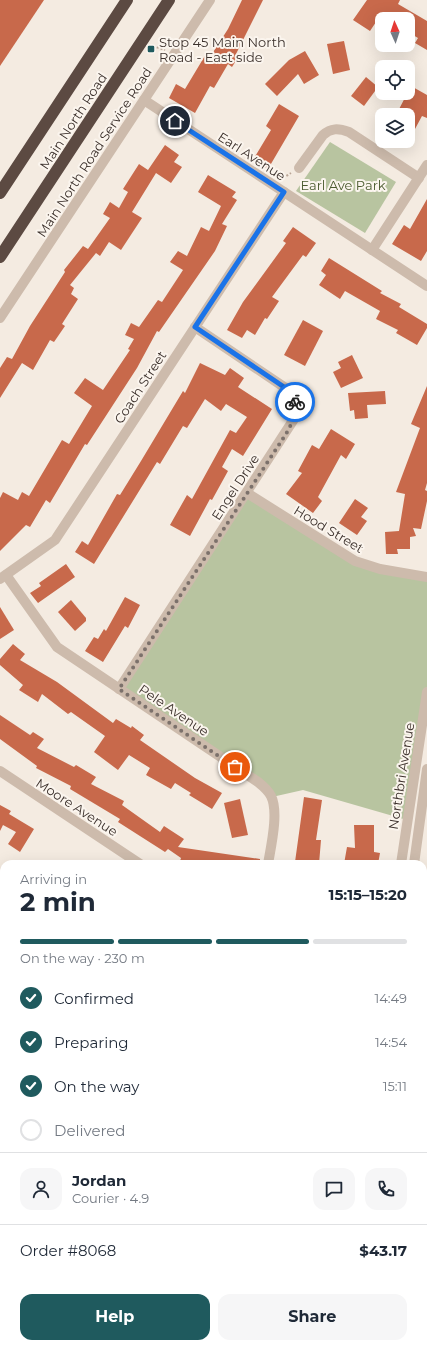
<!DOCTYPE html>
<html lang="en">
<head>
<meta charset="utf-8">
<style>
  body { margin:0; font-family:Montserrat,sans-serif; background:#f6f6f7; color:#1f2937; height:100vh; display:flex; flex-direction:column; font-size:15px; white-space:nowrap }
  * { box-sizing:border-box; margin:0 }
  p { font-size:13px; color:#747a83 }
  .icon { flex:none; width:22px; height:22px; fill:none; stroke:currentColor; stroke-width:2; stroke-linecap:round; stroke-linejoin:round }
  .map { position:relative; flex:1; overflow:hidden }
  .details { position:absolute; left:0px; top:860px; width:427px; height:488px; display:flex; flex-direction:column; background:#fff; border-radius:12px 12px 0 0; box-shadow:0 4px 16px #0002 }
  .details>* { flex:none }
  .needle { width:26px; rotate:357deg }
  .buttons { position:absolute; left:375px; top:12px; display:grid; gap:8px }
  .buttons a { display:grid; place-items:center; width:40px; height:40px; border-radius:8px; background:#fff; box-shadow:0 4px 16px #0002; font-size:20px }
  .pin { position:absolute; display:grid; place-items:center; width:34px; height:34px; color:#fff; margin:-17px; border:2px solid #fff; border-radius:50%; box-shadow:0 1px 4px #0007 }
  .courier { position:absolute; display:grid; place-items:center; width:40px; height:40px; margin:-20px; border:3px solid #1a73e8; border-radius:50%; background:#fff; color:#222; box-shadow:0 1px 5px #0007 }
  .headline em { font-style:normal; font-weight:700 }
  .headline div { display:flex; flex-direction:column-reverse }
  .headline { display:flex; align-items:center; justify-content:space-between; height:68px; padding:0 20px }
  h1 { font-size:26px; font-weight:700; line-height:30px }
  .bar { display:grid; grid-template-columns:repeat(4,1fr); gap:6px 4px; align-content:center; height:48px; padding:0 20px }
  .bar i { height:5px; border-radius:3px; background:#e0e1e3 }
  .bar .on { background:#1f5a5e }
  .bar p { grid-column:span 4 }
  .line { display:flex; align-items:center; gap:10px; padding:0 20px; border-top:1px solid #e0e1e3 }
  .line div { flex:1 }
  .round { display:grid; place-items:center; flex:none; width:42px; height:42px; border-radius:12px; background:#f6f6f7 }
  ol { padding:0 20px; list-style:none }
  li { display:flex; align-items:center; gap:12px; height:44px }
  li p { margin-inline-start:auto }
  li .icon { padding:4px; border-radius:50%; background:#1f5a5e; color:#fff; stroke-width:4 }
  li:last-child { color:#747a83 }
  li i { width:22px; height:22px; border:2px solid #e0e1e3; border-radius:50% }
  .primary-button { display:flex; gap:8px; margin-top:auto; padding:8px 20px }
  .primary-button a { flex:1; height:46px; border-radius:12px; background:#1f5a5e; color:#fff; font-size:16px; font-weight:700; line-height:46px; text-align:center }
  .primary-button a+a { background:#f6f6f7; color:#1f2937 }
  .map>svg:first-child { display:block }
  .green { fill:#b8c4a0 }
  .building { fill:#c8694b }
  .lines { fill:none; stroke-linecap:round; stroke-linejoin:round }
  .path { stroke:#b9a596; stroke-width:2; stroke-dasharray:2 2; stroke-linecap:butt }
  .minor { stroke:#cdbbac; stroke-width:10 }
  .highway { stroke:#5c4a42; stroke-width:12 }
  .done { stroke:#7c716b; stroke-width:4; stroke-dasharray:0 7.2 }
  .route { stroke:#1a73e8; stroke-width:5 }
  .poi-dot { fill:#1f5a5e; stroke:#fbf5ee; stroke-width:1.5 }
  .labels { text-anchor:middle; stroke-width:4; stroke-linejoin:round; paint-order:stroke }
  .poi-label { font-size:13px; fill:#3b302b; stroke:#fbf5ee; text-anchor:start }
  .street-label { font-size:13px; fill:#3b302b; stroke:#fbf5ee }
  .park-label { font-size:13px; fill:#4a5a2e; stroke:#fbf5ee }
</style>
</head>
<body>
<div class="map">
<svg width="427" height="1348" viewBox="0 0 427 1348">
  <rect width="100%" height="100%" fill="#f4ebe1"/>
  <!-- green -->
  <g class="green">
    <path d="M 330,142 L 396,182 L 365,233 L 296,191 Z"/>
    <path d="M 247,493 L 343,555 L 427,577 L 427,692 L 407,820 L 303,790 L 272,797 L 119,689 Z"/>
  </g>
  <!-- building -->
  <g class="building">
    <path d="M 0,0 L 44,0 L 0,66 Z"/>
    <path d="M 242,0 L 263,0 L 236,54 L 239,56 L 232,67 L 228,64 L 214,88 L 210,86 L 195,113 L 169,98 L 176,84 L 185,89 L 206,54 L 210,57 L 228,29 Z"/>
    <path d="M 367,0 L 400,0 L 398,4 L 427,21 L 427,50 L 415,43 L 418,38 L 408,32 L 408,19 L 378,19 L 370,31 L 353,20 Z"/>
    <path d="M 344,41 L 350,70 L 333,74 L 327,44 Z"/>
    <path d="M 305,51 L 319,75 L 304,84 L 298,74 L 277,96 L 265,84 L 289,60 Z"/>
    <path d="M 366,77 L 378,87 L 364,106 L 351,96 Z"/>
    <path d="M 411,86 L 427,95 L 427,118 L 422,116 L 408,142 L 408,115 L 396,115 Z"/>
    <path d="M 279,104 L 299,116 L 268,169 L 253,160 L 271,130 L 266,126 Z"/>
    <path d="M 165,145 L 179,155 L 174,162 L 182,167 L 171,183 L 156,173 L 132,212 L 142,218 L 121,250 L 109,242 L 100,256 L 96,253 L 70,285 L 74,288 L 71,294 L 78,299 L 62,324 L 65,326 L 54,342 L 50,340 L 33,370 L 22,363 L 0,398 L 0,368 L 7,357 L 12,359 L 30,326 L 65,272 L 64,270 L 83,246 L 88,249 L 110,218 L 103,214 L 110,202 L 119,208 L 128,192 L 123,189 L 139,164 L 148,170 Z"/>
    <path d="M 208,175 L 236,192 L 232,197 L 237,200 L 222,224 L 227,226 L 215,251 L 159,332 L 157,331 L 137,368 L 87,445 L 85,444 L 50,503 L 46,500 L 30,527 L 26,525 L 0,551 L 0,498 L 3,492 L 18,500 L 22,492 L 29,496 L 62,440 L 69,444 L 92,406 L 74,393 L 85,378 L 103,390 L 130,350 L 128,349 L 134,339 L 125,335 L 131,323 L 139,327 L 158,300 L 162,302 L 183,270 L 170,262 L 178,251 L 187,256 L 201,227 L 209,231 L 221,206 L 198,192 Z"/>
    <path d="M 427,199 L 427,251 L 421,261 L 392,244 L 404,225 L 410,229 Z"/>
    <path d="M 293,227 L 316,243 L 306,257 L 303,255 L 272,297 L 279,301 L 267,319 L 265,318 L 255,335 L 247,330 L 242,338 L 227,330 L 243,302 L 286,243 L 283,241 Z"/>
    <path d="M 329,258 L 382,291 L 380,293 L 401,304 L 399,307 L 427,324 L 427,328 L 417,345 L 396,333 L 398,330 L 376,319 L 380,311 L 345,291 L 340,299 L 319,285 L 326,275 L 321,271 Z"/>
    <path d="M 303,320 L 323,331 L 305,366 L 284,355 Z"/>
    <path d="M 352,355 L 363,378 L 341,388 L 333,372 L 341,368 L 338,362 Z"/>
    <path d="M 200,363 L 225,375 L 230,368 L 244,378 L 238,387 L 272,409 L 243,456 L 232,449 L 222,467 L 228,471 L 212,500 L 210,499 L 190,536 L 170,525 L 187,495 L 192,499 L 230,430 L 236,433 L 247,417 L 226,404 L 221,411 L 205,399 L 187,428 L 183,426 L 160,464 L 157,462 L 94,564 L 75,552 L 82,541 L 88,545 L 117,494 L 120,495 L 141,461 L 183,391 L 185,393 Z"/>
    <path d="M 427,386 L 427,483 L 425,490 L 427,491 L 427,501 L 421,529 L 413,528 L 416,536 L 410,537 L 410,549 L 397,549 L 398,554 L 386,554 L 385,532 L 399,531 L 405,494 L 396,492 L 420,428 L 411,424 Z"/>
    <path d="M 385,391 L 386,404 L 367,405 L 368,418 L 355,419 L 354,410 L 350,411 L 348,393 Z"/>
    <path d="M 331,429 L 355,444 L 346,459 L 341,455 L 318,497 L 322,501 L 313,513 L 286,494 L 302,473 L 298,471 L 312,445 L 319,449 Z"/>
    <path d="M 355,499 L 368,508 L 361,517 L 367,521 L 357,535 L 339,523 Z"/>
    <path d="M 66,564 L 75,577 L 38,603 L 30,593 L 41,586 L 39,583 Z"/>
    <path d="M 125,597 L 140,605 L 128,628 L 125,626 L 103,662 L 85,651 L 94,637 L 98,639 L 104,629 L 106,631 Z"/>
    <path d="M 71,600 L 86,618 L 86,621 L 75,631 L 58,612 Z"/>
    <path d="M 0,607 L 14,630 L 0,639 Z"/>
    <path d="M 13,644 L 25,654 L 20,660 L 57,682 L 113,723 L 116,719 L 131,728 L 132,726 L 144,735 L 140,740 L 195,778 L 222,793 L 212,809 L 189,795 L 191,793 L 175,783 L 171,789 L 146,775 L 150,768 L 129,755 L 118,770 L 94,752 L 105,736 L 71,712 L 68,714 L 42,694 L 38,702 L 19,690 L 23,685 L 0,665 L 0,659 Z"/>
    <path d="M 0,715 L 30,735 L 33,732 L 44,739 L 37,748 L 74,767 L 76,765 L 96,777 L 91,784 L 124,801 L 122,805 L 160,832 L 164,826 L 184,839 L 178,847 L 260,859 L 260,864 L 189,864 L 180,861 L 181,858 L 168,849 L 165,852 L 118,822 L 120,819 L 70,789 L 71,786 L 36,768 L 37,766 L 0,739 Z"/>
    <path d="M 304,797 L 322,800 L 316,840 L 321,840 L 319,864 L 295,862 Z"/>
    <path d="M 240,799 L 248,835 L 232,838 L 224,803 Z"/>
    <path d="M 0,805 L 11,811 L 9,814 L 34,829 L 20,852 L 8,844 L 16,832 L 3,825 L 0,831 Z"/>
    <path d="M 354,825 L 374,825 L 374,852 L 380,853 L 378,864 L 344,864 L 347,847 L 355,848 Z"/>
  </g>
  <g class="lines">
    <!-- path -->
    <g class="path">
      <path d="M 153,46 L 165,50"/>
      <path d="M 283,178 L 291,173"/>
    </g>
    <!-- minor -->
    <g class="minor">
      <path d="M 144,100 L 427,286"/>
      <path d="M 299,168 L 323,135 C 331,128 338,128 349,132 L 419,178"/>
      <path d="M 372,250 L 427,165"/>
      <path d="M 0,318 L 210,0"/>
      <path d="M 247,493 L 355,561 L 380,569 L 427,577"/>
      <path d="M 6,575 L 57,647 L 258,782 C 263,786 268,790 271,796 C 279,812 271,846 268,864"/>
      <path d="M 0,579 L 55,540 L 284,192"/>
      <path d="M 119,689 L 294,419 L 295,404 L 287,389 L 195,327"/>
      <path d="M 0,771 L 140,864"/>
      <path d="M 401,864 L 427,692"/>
      <path d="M 414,864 L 427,769"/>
      <path d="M 0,929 L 4,932"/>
      <path d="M 0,1086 L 4,1088"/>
      <path d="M 423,1200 L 427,1201"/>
      <path d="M 0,1243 L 4,1245"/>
      <path d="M 154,1344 L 161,1348"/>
      <path d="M 169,1348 L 172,1344"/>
      <path d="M 324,1348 L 325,1344"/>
      <path d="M 342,1348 L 343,1344"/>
    </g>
    <!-- highway -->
    <g class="highway">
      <path d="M 0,193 L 127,0"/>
      <path d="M 0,257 L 169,0"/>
    </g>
  </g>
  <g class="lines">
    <!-- done -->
    <path class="done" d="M 235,767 L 119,689 L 286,434 L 294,419 L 295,402"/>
    <!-- route -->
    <path class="route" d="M 175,121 L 284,192 L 195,327 L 284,387 L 292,396 L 295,402"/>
  </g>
  <!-- markers -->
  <rect class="poi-dot" x="147" y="45" width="8" height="8" rx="2"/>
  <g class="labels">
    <!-- poi labels -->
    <g class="poi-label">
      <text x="159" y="47">Stop 45 Main North<tspan x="159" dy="15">Road - East side</tspan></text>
    </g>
    <!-- street labels -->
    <g class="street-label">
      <text transform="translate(73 121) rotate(-57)" y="5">Main North Road</text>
      <text transform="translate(94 152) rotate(-57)" y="5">Main North Road Service Road</text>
      <text transform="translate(252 156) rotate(33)" y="5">Earl Avenue</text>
      <text transform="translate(140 387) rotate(-57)" y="5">Coach Street</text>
      <text transform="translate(235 487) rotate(-57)" y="5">Engel Drive</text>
      <text transform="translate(329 529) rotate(31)" y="5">Hood Street</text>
      <text transform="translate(174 710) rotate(34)" y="5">Pele Avenue</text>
      <text transform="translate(401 776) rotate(-81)" y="5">Northbri Avenue</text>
      <text transform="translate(77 807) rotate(33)" y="5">Moore Avenue</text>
    </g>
    <!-- park labels -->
    <g class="park-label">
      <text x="343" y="190">Earl Ave Park</text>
    </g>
  </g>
</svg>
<div class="buttons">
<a><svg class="needle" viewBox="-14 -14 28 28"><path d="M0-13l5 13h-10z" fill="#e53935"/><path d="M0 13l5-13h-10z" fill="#747a83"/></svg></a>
<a><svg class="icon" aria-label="locate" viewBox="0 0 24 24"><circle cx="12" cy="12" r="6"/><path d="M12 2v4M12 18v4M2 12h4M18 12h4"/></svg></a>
<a><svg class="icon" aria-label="layers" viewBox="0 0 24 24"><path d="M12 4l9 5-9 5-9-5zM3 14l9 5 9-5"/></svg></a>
</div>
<div class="pin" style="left:235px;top:767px;background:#ea580c"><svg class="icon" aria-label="bag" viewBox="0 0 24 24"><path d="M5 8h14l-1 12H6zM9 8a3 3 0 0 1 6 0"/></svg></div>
<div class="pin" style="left:175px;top:121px;background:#1f2937"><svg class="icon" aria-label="home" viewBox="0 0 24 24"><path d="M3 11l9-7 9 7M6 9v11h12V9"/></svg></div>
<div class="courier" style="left:295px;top:402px"><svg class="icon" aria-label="bike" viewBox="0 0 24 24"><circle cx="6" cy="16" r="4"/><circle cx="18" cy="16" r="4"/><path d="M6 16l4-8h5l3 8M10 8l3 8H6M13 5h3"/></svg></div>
<section class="details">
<div class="headline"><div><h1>2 min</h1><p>Arriving in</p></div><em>15:15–15:20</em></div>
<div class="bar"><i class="on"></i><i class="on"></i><i class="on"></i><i></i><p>On the way · 230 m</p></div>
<ol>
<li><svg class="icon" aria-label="check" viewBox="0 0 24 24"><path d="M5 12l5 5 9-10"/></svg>Confirmed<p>14:49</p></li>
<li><svg class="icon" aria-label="check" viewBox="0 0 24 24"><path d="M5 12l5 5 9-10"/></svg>Preparing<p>14:54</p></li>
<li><svg class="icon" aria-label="check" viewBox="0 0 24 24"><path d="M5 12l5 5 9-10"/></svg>On the way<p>15:11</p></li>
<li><i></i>Delivered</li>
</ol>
<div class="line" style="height:72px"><a class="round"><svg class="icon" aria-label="person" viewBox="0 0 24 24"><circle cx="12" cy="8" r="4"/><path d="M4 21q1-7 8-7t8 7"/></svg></a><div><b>Jordan</b><p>Courier · 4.9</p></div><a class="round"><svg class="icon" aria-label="chat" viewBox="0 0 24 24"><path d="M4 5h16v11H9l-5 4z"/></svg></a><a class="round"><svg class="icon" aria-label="phone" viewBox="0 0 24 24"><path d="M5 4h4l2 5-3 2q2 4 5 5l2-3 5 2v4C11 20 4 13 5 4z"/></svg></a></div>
<div class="line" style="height:52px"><div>Order #8068</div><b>$43.17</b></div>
<div class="primary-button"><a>Help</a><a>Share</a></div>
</section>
</div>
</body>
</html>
